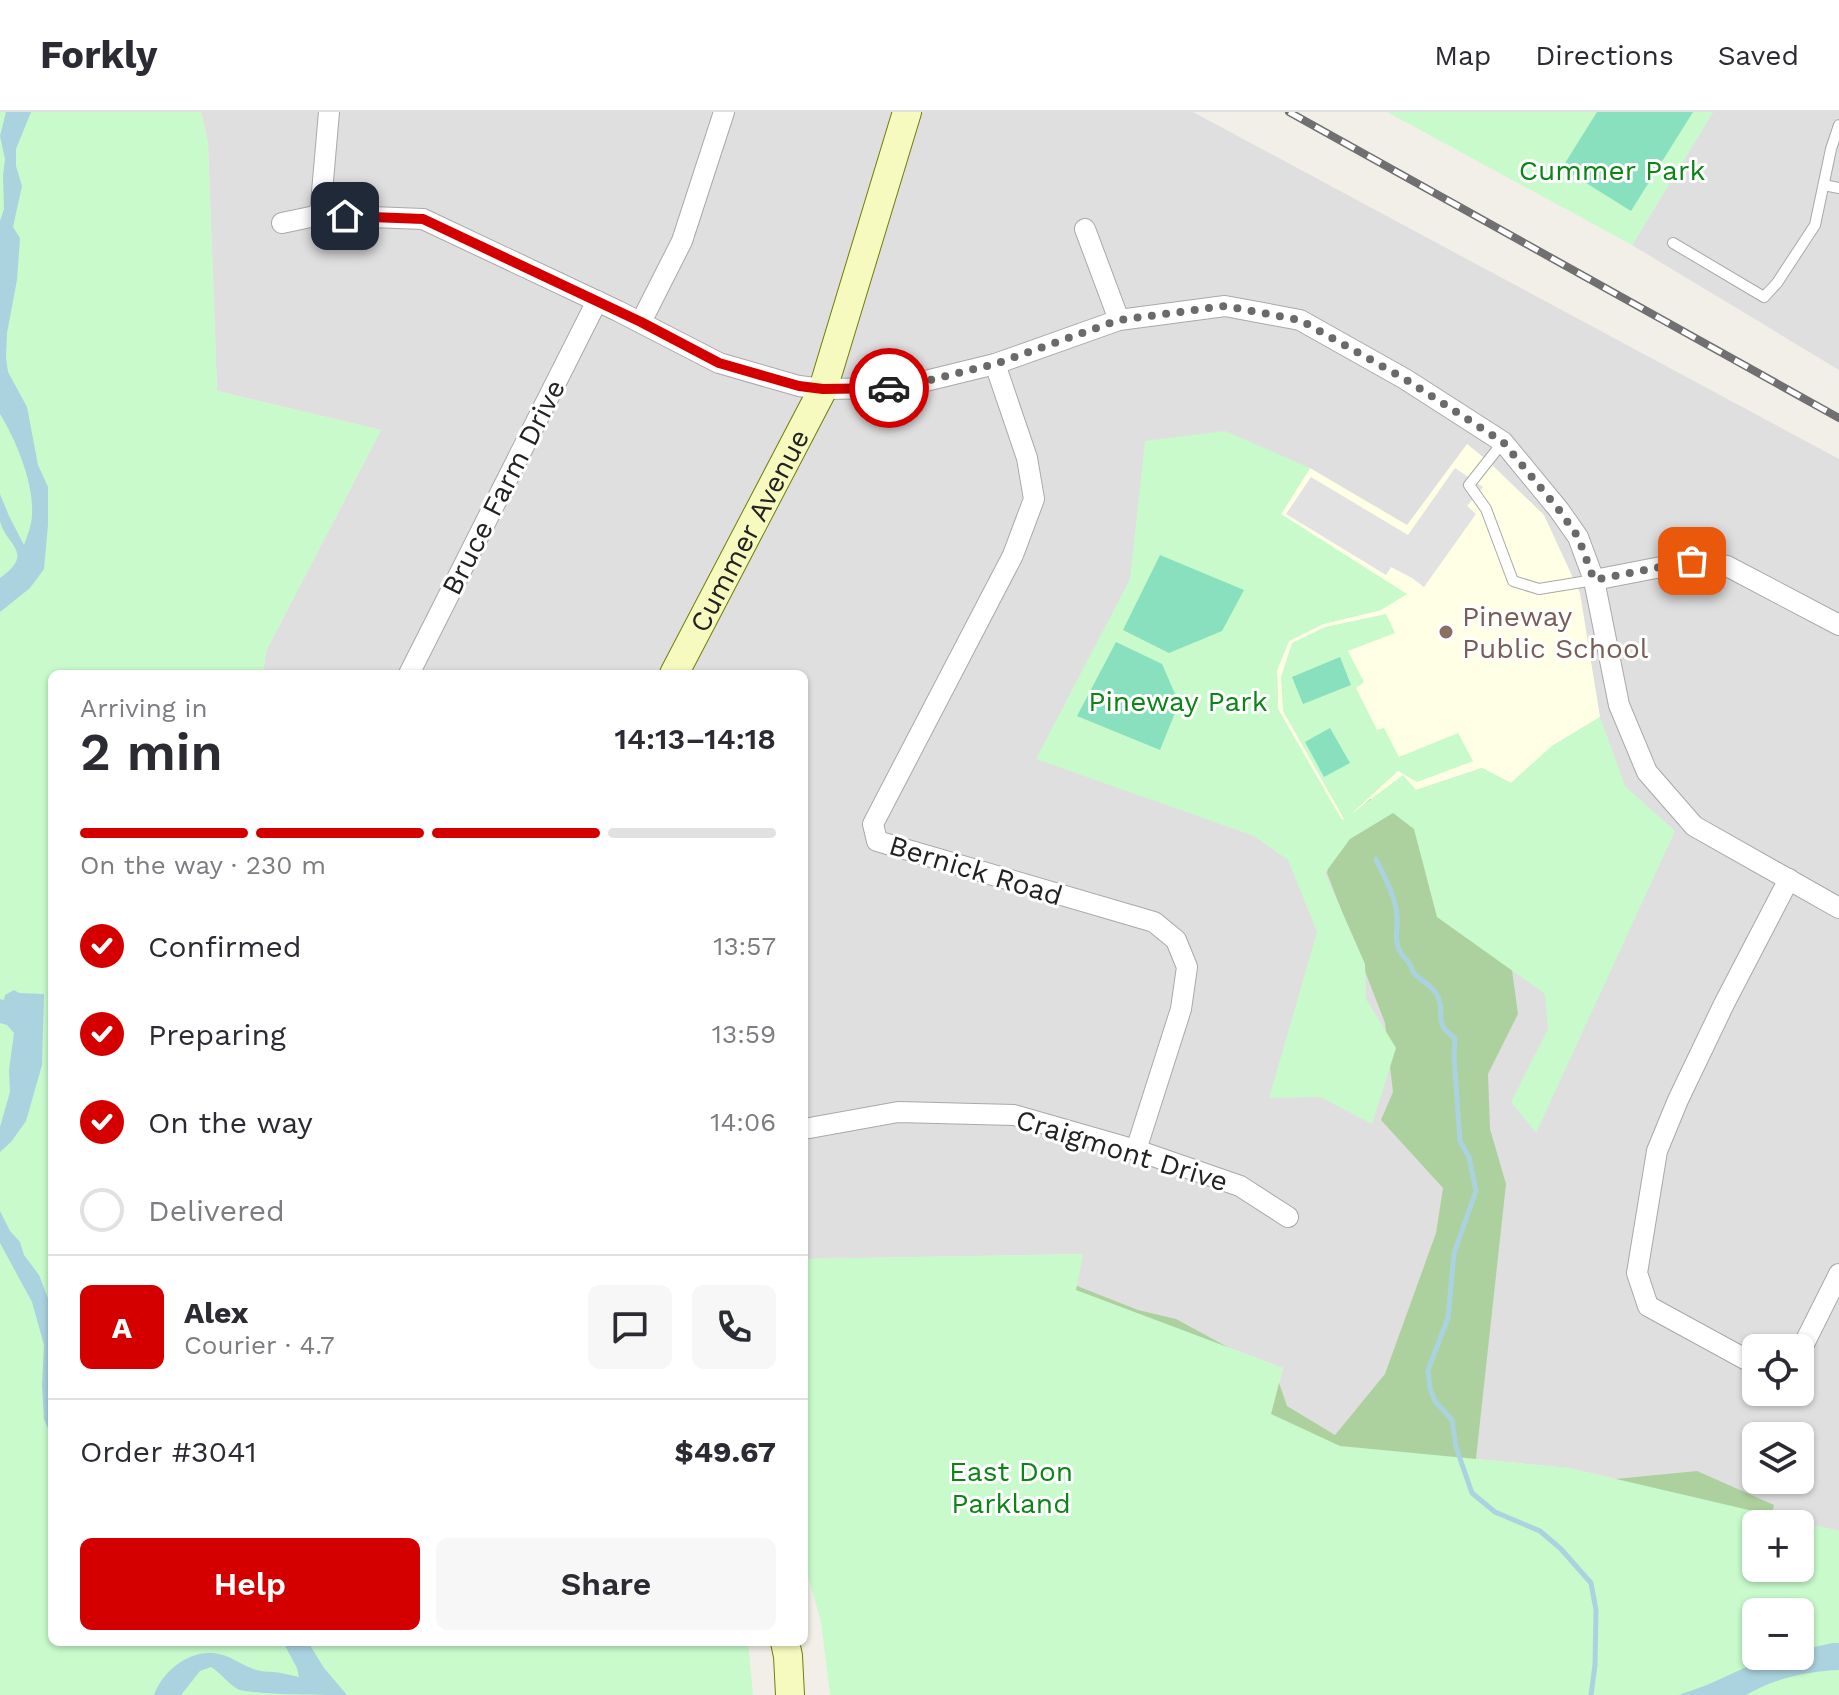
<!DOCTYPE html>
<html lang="en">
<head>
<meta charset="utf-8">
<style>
  body { margin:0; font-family:"Work Sans",sans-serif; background:#f7f7f7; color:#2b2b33; height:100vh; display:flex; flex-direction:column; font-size:30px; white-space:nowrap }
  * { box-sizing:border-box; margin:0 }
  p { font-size:26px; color:#7c7c81 }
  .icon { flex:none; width:44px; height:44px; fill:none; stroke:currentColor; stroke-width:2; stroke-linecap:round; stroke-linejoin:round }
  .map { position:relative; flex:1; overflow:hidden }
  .panel { position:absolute; left:48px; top:558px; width:760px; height:976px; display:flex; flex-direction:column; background:#fff; border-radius:12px; box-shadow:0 2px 6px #0004 }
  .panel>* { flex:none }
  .fabs { position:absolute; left:1742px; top:1222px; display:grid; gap:16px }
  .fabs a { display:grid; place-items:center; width:72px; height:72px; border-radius:12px; background:#fff; box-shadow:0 2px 6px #0004; font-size:40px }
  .pin { position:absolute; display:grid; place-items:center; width:68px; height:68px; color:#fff; margin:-34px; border-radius:16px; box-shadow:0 4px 12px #0006 }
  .courier { position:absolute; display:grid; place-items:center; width:80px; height:80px; margin:-40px; border:6px solid #d40000; border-radius:50%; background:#fff; color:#222; box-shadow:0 2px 10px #0007 }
  .summary em { font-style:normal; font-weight:600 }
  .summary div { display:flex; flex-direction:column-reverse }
  .summary { display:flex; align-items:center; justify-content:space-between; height:136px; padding:0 32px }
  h1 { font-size:52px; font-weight:600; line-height:60px }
  .bar { display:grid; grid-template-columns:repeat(4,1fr); gap:12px 8px; align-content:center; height:96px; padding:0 32px }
  .bar i { height:10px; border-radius:6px; background:#e1e1e2 }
  .bar .current { background:#d40000 }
  .bar p { grid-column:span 4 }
  .line { display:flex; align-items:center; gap:20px; padding:0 32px; border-top:2px solid #e1e1e2 }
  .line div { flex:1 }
  .round { display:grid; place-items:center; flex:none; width:84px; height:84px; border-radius:12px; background:#f7f7f7 }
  ol { padding:0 32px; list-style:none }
  li { display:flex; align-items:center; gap:24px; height:88px }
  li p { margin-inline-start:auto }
  li .icon { padding:8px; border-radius:50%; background:#d40000; color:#fff; stroke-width:4 }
  li:last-child { color:#7c7c81 }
  li i { width:44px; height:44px; border:4px solid #e1e1e2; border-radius:50% }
  .cta { display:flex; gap:16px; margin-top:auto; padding:16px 32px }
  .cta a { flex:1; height:92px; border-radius:12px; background:#d40000; color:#fff; font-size:32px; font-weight:600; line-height:92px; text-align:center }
  .cta a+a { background:#f7f7f7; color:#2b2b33 }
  header { display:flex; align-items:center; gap:48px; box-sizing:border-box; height:112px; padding:0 40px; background:#fff; border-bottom:2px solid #e1e1e2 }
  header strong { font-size:38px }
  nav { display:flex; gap:44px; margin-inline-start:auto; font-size:28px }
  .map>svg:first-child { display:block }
  .residential { fill:#e0dfdf; fill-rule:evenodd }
  .education { fill:#ffffe5 }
  .forest { fill:#add19e }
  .park { fill:#c8facc; fill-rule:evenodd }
  .pitch { fill:#88e0be }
  .parking { fill:#e2e2e2 }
  .water { fill:#aad3df }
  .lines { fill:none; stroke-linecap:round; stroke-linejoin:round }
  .stream { stroke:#aad3df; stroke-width:5 }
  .lane-casing { stroke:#a9a9a9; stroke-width:12 }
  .street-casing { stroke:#a9a9a9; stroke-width:22 }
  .secondary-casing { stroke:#707d05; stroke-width:30 }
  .lane { stroke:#fff; stroke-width:10 }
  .street { stroke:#fff; stroke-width:20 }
  .secondary { stroke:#f7fabf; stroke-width:28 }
  .rail-casing { stroke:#707070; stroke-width:8 }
  .rail { stroke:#fff; stroke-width:5; stroke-dasharray:15; stroke-linecap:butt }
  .done { stroke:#6b6a68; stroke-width:8; stroke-dasharray:0 14.4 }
  .route { stroke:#d40000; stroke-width:10 }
  .education-dot { fill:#8d6e63; stroke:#fff; stroke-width:3 }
  .labels { text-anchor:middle; stroke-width:6; stroke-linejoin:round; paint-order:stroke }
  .park-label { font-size:28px; fill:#0c8416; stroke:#fff }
  .street-label { font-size:28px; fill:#222; stroke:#fff }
  .education-label { font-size:28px; fill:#785e54; stroke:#fff; text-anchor:start }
</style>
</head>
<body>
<header>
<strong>Forkly</strong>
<nav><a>Map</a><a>Directions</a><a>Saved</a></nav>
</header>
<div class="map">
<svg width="1839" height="1583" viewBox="0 0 1839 1583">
  <rect width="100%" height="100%" fill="#f2efe9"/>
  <!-- residential -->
  <g class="residential">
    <path d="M 201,0 L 1193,0 L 1839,347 L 1839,1419 L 1569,1356 L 1340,1334 L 1271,1302 L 1283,1256 L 1076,1178 L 1082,1142 L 804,1147 L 804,562 L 263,562 L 266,539 L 381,318 L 217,279 L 208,31 ZM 1756,1236 L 1800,1236 L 1800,1280 L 1756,1280 ZM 1756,1324 L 1800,1324 L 1800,1368 L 1756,1368 Z"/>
    <path d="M 1713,0 L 1839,0 L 1839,258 L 1632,133 Z"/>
  </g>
  <!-- education -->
  <path class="education" d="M 1467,332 L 1488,349 L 1544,403 L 1580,481 L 1600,605 L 1552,634 L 1511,671 L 1482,656 L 1416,678 L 1403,664 L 1342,709 L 1278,597 L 1277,558 L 1289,529 L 1323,512 L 1381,498 L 1281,402 L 1310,356 L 1407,413 Z"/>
  <!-- forest -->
  <path class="forest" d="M 1370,687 L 1424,694 L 1512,858 L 1518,902 L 1488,962 L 1490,1017 L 1506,1072 L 1473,1374 L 1544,1374 L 1697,1359 L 1774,1393 L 1770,1412 L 1756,1412 L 1756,1544 L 1661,1583 L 804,1157 L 1024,1153 L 1138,1198 L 1176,1207 L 1257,1251 L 1273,1253 L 1287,1294 L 1335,1323 L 1385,1262 L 1436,1121 L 1443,1076 L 1381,1008 L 1393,980 L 1385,911 L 1327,761 L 1332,725 Z"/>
  <!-- park -->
  <g class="park">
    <path d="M 0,0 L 201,0 L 208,31 L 217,279 L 381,318 L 266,539 L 263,562 L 52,562 L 52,1530 L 748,1530 L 753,1583 L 0,1583 Z"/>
    <path d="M 1387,0 L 1713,0 L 1632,133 Z"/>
    <path d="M 1225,319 L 1310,356 L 1281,402 L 1407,482 L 1381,498 L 1323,512 L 1289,529 L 1277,558 L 1278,597 L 1342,708 L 1344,707 L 1283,599 L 1281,565 L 1292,531 L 1325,515 L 1386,502 L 1395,521 L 1348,539 L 1364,570 L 1356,576 L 1377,618 L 1384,616 L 1399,645 L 1458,621 L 1473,649 L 1417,670 L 1398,659 L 1349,704 L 1403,663 L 1416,678 L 1482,656 L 1511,671 L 1552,634 L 1600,605 L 1625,674 L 1675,719 L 1536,1021 L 1511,990 L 1548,917 L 1545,882 L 1437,805 L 1414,717 L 1393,701 L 1350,727 L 1325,761 L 1365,852 L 1366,887 L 1396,936 L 1372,1012 L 1320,985 L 1269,986 L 1317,820 L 1288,748 L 1254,724 L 1036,647 L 1130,467 L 1145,329 Z"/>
    <path d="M 1083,1142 L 1076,1178 L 1283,1256 L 1271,1302 L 1340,1334 L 1569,1356 L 1839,1419 L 1839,1583 L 830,1583 L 821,1510 L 804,1450 L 804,1147 ZM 1756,1412 L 1800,1412 L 1800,1456 L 1756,1456 ZM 1756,1500 L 1800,1500 L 1800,1544 L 1756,1544 Z"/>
  </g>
  <!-- pitch -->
  <g class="pitch">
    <path d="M 1597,0 L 1693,0 L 1631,99 L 1562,56 Z"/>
    <path d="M 1160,443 L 1244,478 L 1222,519 L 1169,541 L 1123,518 Z"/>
    <path d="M 1116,530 L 1162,552 L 1179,591 L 1160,638 L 1077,604 Z"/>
    <path d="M 1340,545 L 1351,573 L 1303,592 L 1292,565 Z"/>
    <path d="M 1330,616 L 1350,651 L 1324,665 L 1305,630 Z"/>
  </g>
  <!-- parking -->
  <path class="parking" d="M 1455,356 L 1483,375 L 1467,394 L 1476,402 L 1424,475 L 1412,466 L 1391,455 L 1386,463 L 1286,402 L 1311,365 L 1408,423 Z"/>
  <!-- water -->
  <g class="water">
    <path d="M 6,0 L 31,0 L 16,37 L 16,54 L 22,74 L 13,115 L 20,126 L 17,168 L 7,221 L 6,246 L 8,260 L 27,295 L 38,353 L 48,375 L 48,413 L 44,457 L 30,476 L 0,500 L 0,466 C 36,440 6,434 0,409 C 0,402 0,390 0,382 L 9,404 L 24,433 C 27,425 32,412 32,403 C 34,371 16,328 0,302 L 0,109 L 4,97 L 3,64 L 5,47 L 0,24 Z"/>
    <path d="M 14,878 L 19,881 L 44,882 L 42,953 L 26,1009 L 11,1030 L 0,1040 L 0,1015 L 10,980 L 9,958 L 14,921 L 7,913 L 0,911 L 0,887 L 4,888 L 5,883 Z"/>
    <path d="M 0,1099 L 10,1119 L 20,1130 L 24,1143 L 39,1163 L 52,1197 L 52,1320 L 47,1314 L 44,1307 L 42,1273 L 44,1233 L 32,1190 L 0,1131 Z"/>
    <path d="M 283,1530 L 308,1530 L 324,1556 L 347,1583 C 318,1583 265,1583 240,1578 C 231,1575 221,1561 211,1555 L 200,1559 L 181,1583 L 154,1583 C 164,1556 194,1534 223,1543 C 233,1546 241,1552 251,1556 C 261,1561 271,1559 281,1561 C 287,1562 293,1564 299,1565 L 297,1556 Z"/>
    <path d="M 1833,1531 L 1839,1531 L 1839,1558 C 1808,1559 1772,1567 1746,1583 L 1679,1583 L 1707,1573 L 1764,1547 L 1775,1544 L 1800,1544 L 1800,1538 Z"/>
  </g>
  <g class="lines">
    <!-- stream -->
    <path class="stream" d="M 1376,747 C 1384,764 1396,785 1397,805 C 1398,819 1393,827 1401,841 C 1403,845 1407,847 1409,851 C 1412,855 1411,858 1415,862 C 1422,870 1432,873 1437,883 C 1447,902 1431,910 1455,926 L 1454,945 L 1460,1029 L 1469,1045 L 1476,1079 L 1454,1141 L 1448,1206 L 1428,1258 L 1430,1277 L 1435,1289 L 1452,1308 L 1456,1335 L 1472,1381 L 1495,1400 L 1540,1419 L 1561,1437 L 1591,1471 L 1596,1498 L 1595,1553 L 1591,1583"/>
    <defs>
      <g id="lane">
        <path d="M 1824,73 L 1839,76"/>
        <path d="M 1673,131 L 1764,185 L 1777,171 L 1815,113 L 1831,37 L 1839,13"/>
        <path d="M 1503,330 L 1469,373 L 1486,397 L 1513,469 L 1539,477 L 1594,468"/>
      </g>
      <g id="street">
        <path d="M 320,103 L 329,0"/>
        <path d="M 282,111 L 320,103 L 423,107 L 618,199 L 719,251 L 799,274 L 823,277 L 897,276 L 995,252 L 1119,208 L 1225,194 L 1300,208 L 1405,267 L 1503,330 L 1559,398 L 1578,425 L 1594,468 L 1619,593 L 1647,660 L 1694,714 L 1839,796"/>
        <path d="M 1085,117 L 1119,208"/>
        <path d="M 641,210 L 682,129 L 724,0"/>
        <path d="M 995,252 L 1027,346 L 1034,387 L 1013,443 L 873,712 L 877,729 L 1154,810 L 1176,828 L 1187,855 L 1181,897 L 1136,1038"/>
        <path d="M 1594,468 L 1692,449 L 1727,454 L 1839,513"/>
        <path d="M 409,562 L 597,189"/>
        <path d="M 804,1017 L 898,1000 L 1014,1003 L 1136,1038 L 1240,1074 L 1288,1105"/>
        <path d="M 1800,1240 L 1839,1162"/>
        <path d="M 1756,1253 L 1648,1194 L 1637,1161 L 1657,1039 L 1678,988 L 1724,892 L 1789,767"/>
      </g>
      <g id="secondary">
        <path id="s1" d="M 674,562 L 823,277 L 907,0"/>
        <path d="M 785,1530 L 788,1544 L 790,1583"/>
      </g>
    </defs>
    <!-- lane casing -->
    <use href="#lane" class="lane-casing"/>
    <!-- street casing -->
    <use href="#street" class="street-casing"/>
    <!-- secondary casing -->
    <use href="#secondary" class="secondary-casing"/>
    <!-- lane -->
    <use href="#lane" class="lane"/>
    <!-- street -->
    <use href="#street" class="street"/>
    <!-- secondary -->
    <use href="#secondary" class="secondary"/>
    <defs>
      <path id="rail" d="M 1289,0 L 1839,306"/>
    </defs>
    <!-- rail casing -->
    <use href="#rail" class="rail-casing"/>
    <!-- rail -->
    <use href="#rail" class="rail"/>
  </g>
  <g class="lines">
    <!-- done -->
    <path class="done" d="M 889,276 L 897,276 L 995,252 L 1119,208 L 1225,194 L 1300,208 L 1405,267 L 1503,330 L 1559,398 L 1578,425 L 1594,468 L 1692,449"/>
    <!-- route -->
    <path class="route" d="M 345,104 L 423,107 L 641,210 L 719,251 L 799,274 L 823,277 L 889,276"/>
  </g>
  <!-- markers -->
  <circle class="education-dot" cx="1446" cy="520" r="8"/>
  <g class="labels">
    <!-- park labels -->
    <g class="park-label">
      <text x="1612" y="68">Cummer Park</text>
      <text x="1178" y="599">Pineway Park</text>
      <text x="1011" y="1369">East Don<tspan x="1011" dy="32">Parkland</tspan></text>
    </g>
    <!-- street labels -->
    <g class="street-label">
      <text transform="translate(503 375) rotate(-63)" y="10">Bruce Farm Drive</text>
      <text dy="10" stroke="none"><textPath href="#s1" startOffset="162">Cummer Avenue</textPath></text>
      <text transform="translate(976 758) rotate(17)" y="10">Bernick Road</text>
      <text transform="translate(1122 1038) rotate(17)" y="10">Craigmont Drive</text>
    </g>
    <!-- education labels -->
    <g class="education-label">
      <text x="1462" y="514">Pineway<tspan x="1462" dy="32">Public School</tspan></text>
    </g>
  </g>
</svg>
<div class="fabs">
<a><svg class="icon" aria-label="locate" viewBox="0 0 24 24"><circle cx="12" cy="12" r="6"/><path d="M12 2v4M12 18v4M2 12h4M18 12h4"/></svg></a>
<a><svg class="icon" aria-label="layers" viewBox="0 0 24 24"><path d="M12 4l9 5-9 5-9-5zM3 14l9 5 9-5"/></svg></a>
<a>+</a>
<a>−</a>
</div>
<div class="pin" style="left:1692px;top:449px;background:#ea580c"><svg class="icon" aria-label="bag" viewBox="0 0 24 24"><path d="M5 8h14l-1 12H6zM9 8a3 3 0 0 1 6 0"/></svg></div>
<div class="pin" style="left:345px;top:104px;background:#1f2937"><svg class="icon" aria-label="home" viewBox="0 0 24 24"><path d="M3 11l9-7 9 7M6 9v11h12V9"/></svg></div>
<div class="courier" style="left:889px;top:276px"><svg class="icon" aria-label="car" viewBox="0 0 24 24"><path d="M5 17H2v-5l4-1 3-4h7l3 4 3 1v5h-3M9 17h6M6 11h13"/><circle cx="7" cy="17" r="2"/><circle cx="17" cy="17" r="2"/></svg></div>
<section class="panel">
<div class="summary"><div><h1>2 min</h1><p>Arriving in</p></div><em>14:13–14:18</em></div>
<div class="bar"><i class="current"></i><i class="current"></i><i class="current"></i><i></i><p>On the way · 230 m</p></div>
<ol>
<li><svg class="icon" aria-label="check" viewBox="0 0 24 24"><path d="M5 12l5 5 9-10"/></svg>Confirmed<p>13:57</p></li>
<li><svg class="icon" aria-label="check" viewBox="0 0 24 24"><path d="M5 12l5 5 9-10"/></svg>Preparing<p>13:59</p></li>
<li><svg class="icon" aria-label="check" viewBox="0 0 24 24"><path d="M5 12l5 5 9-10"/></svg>On the way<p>14:06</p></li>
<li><i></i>Delivered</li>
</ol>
<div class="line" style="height:144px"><b class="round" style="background:#d40000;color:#fff">A</b><div><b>Alex</b><p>Courier · 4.7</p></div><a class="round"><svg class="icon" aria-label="chat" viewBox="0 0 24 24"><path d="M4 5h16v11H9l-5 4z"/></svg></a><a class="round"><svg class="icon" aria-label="phone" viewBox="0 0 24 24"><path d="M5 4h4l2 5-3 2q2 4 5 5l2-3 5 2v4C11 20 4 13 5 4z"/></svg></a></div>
<div class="line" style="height:104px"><div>Order #3041</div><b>$49.67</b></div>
<div class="cta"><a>Help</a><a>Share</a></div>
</section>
</div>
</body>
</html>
